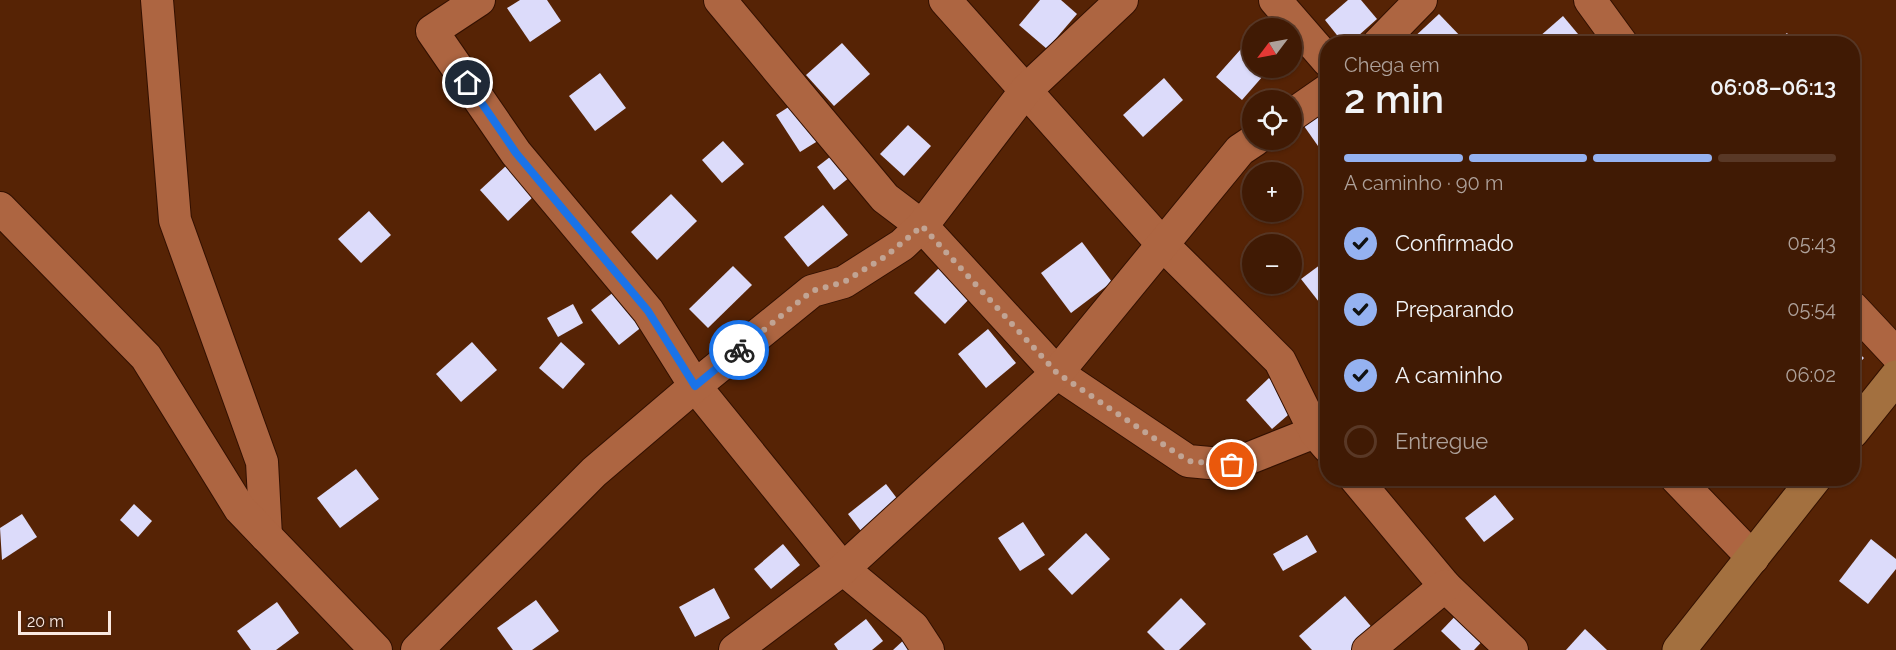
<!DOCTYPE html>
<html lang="pt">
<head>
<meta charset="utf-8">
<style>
  body { margin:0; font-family:Raleway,sans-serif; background:#4b2713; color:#f1f3f6; height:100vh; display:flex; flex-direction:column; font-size:22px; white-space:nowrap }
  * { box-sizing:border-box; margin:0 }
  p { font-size:20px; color:#aea19a }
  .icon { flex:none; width:33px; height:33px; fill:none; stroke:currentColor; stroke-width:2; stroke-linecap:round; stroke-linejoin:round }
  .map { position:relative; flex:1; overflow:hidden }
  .panel { position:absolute; left:1320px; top:36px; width:540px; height:450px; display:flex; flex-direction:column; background:#401a04; border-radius:24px; box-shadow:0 2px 4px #0004,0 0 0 2px #593826 }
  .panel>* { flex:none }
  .needle { width:39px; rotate:238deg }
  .controls { position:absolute; left:1242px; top:18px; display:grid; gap:12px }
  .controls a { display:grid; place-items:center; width:60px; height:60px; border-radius:50%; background:#401a04; box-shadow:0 2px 4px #0004,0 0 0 2px #593826; font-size:30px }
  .scale { position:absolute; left:18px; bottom:15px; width:93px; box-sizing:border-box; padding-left:6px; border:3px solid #fae9e1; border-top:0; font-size:16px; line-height:21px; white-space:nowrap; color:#fae9e1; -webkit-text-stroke:4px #431f0b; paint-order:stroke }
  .pin { position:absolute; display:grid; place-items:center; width:51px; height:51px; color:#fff; margin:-26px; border:3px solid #fff; border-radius:50%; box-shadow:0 2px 6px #0007 }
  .courier { position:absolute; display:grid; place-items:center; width:60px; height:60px; margin:-30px; border:4px solid #1a73e8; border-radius:50%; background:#fff; color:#222; box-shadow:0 2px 8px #0007 }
  .headline em { font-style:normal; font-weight:600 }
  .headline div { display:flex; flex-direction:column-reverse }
  .headline { display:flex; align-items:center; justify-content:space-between; height:102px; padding:0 24px }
  h1 { font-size:39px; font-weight:600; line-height:45px }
  .bar { display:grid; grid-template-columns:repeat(4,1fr); gap:9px 6px; align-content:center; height:72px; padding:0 24px }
  .bar i { height:8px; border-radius:4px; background:#593826 }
  .bar .current { background:#95b2f1 }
  .bar p { grid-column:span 4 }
  ol { padding:0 24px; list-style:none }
  li { display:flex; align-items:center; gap:18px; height:66px }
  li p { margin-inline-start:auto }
  li .icon { padding:6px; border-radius:50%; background:#95b2f1; color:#111; stroke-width:4 }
  li:last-child { color:#aea19a }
  li i { width:33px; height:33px; border:3px solid #593826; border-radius:50% }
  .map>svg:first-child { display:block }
  .building { fill:#dcdbfa }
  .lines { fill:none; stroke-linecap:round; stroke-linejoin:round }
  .street-casing { stroke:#321000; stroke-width:34 }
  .secondary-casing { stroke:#321000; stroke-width:35 }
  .street { stroke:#ad6541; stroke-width:32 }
  .secondary { stroke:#a3703f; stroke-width:33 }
  .done { stroke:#c1a494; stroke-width:6; stroke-dasharray:0 10.8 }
  .route { stroke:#1a73e8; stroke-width:8 }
</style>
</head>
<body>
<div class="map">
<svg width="1896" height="650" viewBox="0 0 1896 650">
  <rect width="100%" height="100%" fill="#562305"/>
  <!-- building -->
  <g class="building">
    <path d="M 520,0 L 547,0 L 561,21 L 530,42 L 507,8 Z"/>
    <path d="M 1040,0 L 1061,0 L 1077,14 L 1047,49 L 1019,25 Z"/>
    <path d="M 1348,0 L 1361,0 L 1377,19 L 1349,44 L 1344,44 L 1325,20 Z"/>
    <path d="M 1439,14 L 1464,40 L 1460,44 L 1413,44 L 1410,41 Z"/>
    <path d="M 1563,16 L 1583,40 L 1579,44 L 1531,44 Z"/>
    <path d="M 1787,33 L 1795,44 L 1773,44 Z"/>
    <path d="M 1249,40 L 1252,43 L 1252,68 L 1270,68 L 1242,100 L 1216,77 Z"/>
    <path d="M 842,43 L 870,74 L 834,106 L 806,75 Z"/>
    <path d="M 600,73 L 626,108 L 595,131 L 569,96 Z"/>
    <path d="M 1164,78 L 1183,100 L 1143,137 L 1123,115 Z"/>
    <path d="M 798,101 L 821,139 L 800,152 L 776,115 Z"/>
    <path d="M 1328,110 L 1328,154 L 1325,156 L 1304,126 Z"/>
    <path d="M 908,125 L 931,146 L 904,176 L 880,154 Z"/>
    <path d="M 723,141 L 744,164 L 722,183 L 702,160 Z"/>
    <path d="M 839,150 L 856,172 L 834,190 L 817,167 Z"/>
    <path d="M 507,165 L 535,195 L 508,221 L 480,190 Z"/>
    <path d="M 671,194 L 697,221 L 657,260 L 631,232 Z"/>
    <path d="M 823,205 L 848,235 L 808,267 L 784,237 Z"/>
    <path d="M 369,211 L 391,235 L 361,263 L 338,239 Z"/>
    <path d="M 1082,242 L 1112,282 L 1071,313 L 1041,273 Z"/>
    <path d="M 1328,259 L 1328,309 L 1326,311 L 1301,279 Z"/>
    <path d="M 943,264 L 974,294 L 945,324 L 914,293 Z"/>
    <path d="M 733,266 L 752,285 L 708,328 L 689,309 Z"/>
    <path d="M 620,287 L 648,322 L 619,345 L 591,310 Z"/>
    <path d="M 573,304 L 583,323 L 558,337 L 547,318 Z"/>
    <path d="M 988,329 L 1016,363 L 986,388 L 958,354 Z"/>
    <path d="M 472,342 L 497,370 L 461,402 L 436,374 Z"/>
    <path d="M 561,342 L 585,364 L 563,389 L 539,368 Z"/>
    <path d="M 1852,347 L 1864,358 L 1852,371 Z"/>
    <path d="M 1269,378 L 1296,408 L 1272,429 L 1246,400 Z"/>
    <path d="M 356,469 L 379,499 L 340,528 L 317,498 Z"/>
    <path d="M 886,484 L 902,505 L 864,535 L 848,514 Z"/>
    <path d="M 1495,495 L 1514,519 L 1484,542 L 1465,518 Z"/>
    <path d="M 134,504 L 152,521 L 138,537 L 120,520 Z"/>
    <path d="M 22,514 L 37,537 L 2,560 L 0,528 Z"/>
    <path d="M 1023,522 L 1045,555 L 1020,571 L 998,538 Z"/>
    <path d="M 1086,533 L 1110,559 L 1072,595 L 1048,569 Z"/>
    <path d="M 1307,535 L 1317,552 L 1283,571 L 1273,554 Z"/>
    <path d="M 1871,539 L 1896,559 L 1896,569 L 1868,604 L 1839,581 Z"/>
    <path d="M 783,544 L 800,565 L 771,589 L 754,569 Z"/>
    <path d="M 714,588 L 730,618 L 695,637 L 679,607 Z"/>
    <path d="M 1345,596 L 1375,631 L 1353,650 L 1312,650 L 1299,636 Z"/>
    <path d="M 1181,598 L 1206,624 L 1179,650 L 1165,650 L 1147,632 Z"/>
    <path d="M 536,600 L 559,631 L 532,650 L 513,650 L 497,628 Z"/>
    <path d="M 277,602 L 299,633 L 276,650 L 251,650 L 237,631 Z"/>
    <path d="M 1463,608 L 1489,634 L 1474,650 L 1461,650 L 1441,631 Z"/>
    <path d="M 866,619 L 883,641 L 872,650 L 838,650 L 834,644 Z"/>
    <path d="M 1585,629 L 1607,650 L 1566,650 Z"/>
    <path d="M 907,637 L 920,650 L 893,650 Z"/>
  </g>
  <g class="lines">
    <defs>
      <g id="street">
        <path d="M 157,0 L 175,220 L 262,462 L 266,536"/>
        <path d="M 479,0 L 432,31 L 516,153 L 648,311 L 695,386 L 843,569 L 913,627 L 928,650"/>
        <path d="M 720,0 L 885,198 L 922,226 L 1057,373 L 1188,461 L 1232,465 L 1315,432"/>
        <path d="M 945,0 L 1164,246 L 1280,361 L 1315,432 L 1328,447"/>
        <path d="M 1275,0 L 1328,61"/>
        <path d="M 1590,0 L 1622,44"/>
        <path d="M 1378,44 L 1421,0"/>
        <path d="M 1292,115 L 1328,90"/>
        <path d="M 0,208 L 146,357 L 240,509 L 376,650"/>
        <path d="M 1852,307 L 1896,354"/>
        <path d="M 1355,478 L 1445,586 L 1512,650"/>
        <path d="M 1676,478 L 1753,558"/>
        <path d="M 417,650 L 594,472 L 695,386 L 812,291 L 844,282 L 902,245 L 922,226 L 1026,90 L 1122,0"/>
        <path d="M 735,650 L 843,569 L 1057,373 L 1240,150 L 1255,140"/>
        <path d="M 1368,650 L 1445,586"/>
      </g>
      <g id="secondary">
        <path d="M 1852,432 L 1896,377"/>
        <path d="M 1679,650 L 1815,478"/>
      </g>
    </defs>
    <!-- street casing -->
    <use href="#street" class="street-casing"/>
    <!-- secondary casing -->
    <use href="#secondary" class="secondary-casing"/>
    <!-- street -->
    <use href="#street" class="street"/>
    <!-- secondary -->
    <use href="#secondary" class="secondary"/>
  </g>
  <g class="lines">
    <!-- done -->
    <path class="done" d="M 739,350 L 812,291 L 844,282 L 886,256 L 922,226 L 1057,373 L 1188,461 L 1232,465"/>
    <!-- route -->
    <path class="route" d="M 468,83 L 516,153 L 648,311 L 695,386 L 739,350"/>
  </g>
</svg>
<div class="controls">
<a><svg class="needle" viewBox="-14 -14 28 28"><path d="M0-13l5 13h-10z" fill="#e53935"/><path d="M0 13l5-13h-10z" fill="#aea19a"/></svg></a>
<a><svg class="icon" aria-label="locate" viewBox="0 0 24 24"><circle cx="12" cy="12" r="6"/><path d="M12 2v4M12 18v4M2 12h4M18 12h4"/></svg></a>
<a>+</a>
<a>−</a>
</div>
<div class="scale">20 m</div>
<div class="pin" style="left:1232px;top:465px;background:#ea580c"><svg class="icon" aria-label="bag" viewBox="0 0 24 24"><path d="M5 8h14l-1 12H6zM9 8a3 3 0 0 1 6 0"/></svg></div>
<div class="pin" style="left:468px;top:83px;background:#1f2937"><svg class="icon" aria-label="home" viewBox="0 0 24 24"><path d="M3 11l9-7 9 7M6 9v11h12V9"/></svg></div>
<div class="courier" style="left:739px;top:350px"><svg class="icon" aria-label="bike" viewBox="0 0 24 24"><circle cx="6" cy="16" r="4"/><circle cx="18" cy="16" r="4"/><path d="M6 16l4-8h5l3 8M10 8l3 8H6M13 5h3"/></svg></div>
<section class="panel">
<div class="headline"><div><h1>2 min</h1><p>Chega em</p></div><em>06:08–06:13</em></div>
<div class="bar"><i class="current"></i><i class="current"></i><i class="current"></i><i></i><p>A caminho · 90 m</p></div>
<ol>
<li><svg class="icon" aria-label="check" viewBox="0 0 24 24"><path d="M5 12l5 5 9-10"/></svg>Confirmado<p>05:43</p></li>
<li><svg class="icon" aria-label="check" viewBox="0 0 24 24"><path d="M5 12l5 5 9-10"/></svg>Preparando<p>05:54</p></li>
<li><svg class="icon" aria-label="check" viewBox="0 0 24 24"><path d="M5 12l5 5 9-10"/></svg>A caminho<p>06:02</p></li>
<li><i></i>Entregue</li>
</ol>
</section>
</div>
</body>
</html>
